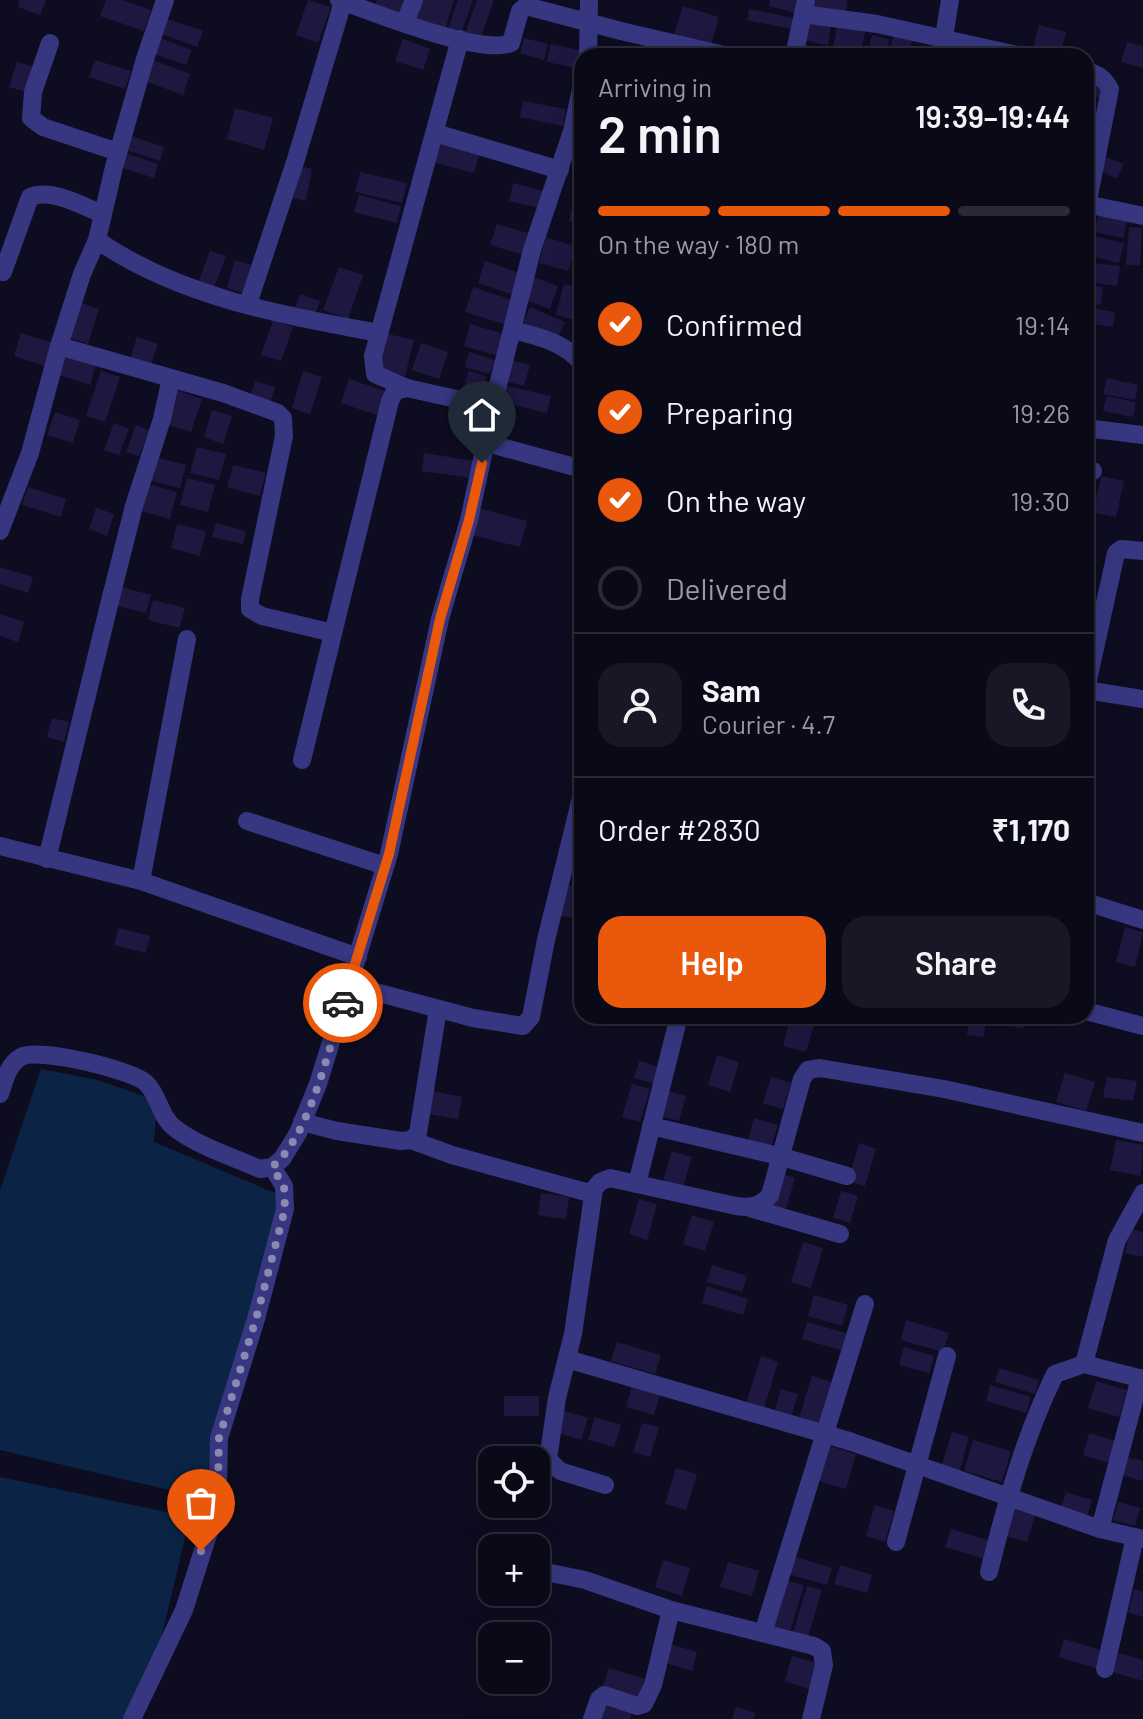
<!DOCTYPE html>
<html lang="en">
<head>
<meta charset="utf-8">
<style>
  body { margin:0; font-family:Barlow,sans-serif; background:#181725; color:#f1f3f6; height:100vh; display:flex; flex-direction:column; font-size:30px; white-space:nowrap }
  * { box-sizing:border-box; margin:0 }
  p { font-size:26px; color:#999aa2 }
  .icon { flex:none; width:44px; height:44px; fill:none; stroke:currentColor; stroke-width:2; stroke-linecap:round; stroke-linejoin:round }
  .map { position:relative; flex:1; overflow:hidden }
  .details { position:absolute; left:574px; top:48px; width:520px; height:976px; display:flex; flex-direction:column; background:#0a0918; border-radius:24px; box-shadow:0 8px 32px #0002,0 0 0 2px #2a2a37 }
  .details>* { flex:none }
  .buttons { position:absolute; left:478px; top:1446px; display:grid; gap:16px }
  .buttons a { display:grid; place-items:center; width:72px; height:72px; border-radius:16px; background:#0a0918; box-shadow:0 8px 32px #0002,0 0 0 2px #2a2a37; font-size:40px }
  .pin { position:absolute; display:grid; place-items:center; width:68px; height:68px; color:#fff; margin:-82px -34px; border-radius:50% 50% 50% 0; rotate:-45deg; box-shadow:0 0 8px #0007 }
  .pin .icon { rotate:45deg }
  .courier { position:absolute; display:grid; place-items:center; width:80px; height:80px; margin:-40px; border:6px solid #ea580c; border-radius:50%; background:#fff; color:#222; box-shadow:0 2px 10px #0007 }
  .overview em { font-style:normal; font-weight:600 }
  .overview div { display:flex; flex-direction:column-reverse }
  .overview { display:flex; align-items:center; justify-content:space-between; height:136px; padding:0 24px }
  h1 { font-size:52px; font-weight:600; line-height:60px }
  .bar { display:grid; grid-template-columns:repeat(4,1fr); gap:12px 8px; align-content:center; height:96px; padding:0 24px }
  .bar i { height:10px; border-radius:6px; background:#2a2a37 }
  .bar .current { background:#ea580c }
  .bar p { grid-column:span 4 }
  .line { display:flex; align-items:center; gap:20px; padding:0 24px; border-top:2px solid #2a2a37 }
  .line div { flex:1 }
  .round { display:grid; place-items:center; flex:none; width:84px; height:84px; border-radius:24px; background:#181725 }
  ol { padding:0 24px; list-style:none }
  li { display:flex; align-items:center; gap:24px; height:88px }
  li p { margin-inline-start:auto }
  li .icon { padding:8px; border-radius:50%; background:#ea580c; color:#fff; stroke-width:4 }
  li:last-child { color:#999aa2 }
  li i { width:44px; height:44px; border:4px solid #2a2a37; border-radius:50% }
  .primary-button { display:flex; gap:16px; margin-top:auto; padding:16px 24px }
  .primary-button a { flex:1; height:92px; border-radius:24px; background:#ea580c; color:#fff; font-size:32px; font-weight:600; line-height:92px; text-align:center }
  .primary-button a+a { background:#181725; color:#f1f3f6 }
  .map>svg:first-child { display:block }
  .water { fill:#0b2445 }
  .building { fill:#1e1841 }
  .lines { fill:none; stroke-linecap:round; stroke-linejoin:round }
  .minor { stroke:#363780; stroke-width:18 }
  .done { stroke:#8b88b1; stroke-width:8; stroke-dasharray:0 14.4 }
  .route { stroke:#ea580c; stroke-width:10 }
</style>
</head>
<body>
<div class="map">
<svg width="1143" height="1719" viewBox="0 0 1143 1719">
  <rect width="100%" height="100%" fill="#0e0c20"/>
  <!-- water -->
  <g class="water">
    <path d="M 41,1069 L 98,1080 L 157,1101 L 154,1142 L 277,1194 L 281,1228 L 268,1309 L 211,1486 L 182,1493 L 0,1450 L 0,1190 Z"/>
    <path d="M 0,1477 L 176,1514 L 186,1534 L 154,1668 L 138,1719 L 0,1719 Z"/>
  </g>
  <!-- building -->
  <g class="building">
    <path d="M 20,0 L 46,0 L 40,15 L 18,7 Z"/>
    <path d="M 106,0 L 122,0 L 151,10 L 144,31 L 100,16 Z"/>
    <path d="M 308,0 L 331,7 L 318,43 L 296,35 Z"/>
    <path d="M 377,0 L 408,0 L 402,16 L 375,7 Z"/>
    <path d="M 420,0 L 454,0 L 445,30 L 414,20 Z"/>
    <path d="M 458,0 L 473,0 L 461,33 L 448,29 Z"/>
    <path d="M 477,0 L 494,0 L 479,41 L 464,36 Z"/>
    <path d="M 770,0 L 799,0 L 795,13 L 769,6 Z"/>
    <path d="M 812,0 L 844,0 L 848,1 L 844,16 L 810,9 Z"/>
    <path d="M 683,6 L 719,17 L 711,45 L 674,35 Z"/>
    <path d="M 749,9 L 794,18 L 791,29 L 747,20 Z"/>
    <path d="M 168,19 L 203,31 L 197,47 L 162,34 Z"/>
    <path d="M 806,21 L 831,26 L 828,45 L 803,40 Z"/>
    <path d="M 1039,25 L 1066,32 L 1060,55 L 1033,48 Z"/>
    <path d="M 837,26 L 865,32 L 860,56 L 832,53 Z"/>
    <path d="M 872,35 L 889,39 L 886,56 L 867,56 Z"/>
    <path d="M 893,36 L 912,40 L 909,56 L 889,56 Z"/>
    <path d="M 160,38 L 192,50 L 186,65 L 154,54 Z"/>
    <path d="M 524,38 L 548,44 L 544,60 L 520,53 Z"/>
    <path d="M 403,39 L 430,49 L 423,70 L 395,61 Z"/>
    <path d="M 1127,42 L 1143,46 L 1143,68 L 1121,62 Z"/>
    <path d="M 550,44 L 580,50 L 576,68 L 547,62 Z"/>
    <path d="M 801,44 L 828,50 L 826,56 L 798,56 Z"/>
    <path d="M 95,60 L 131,71 L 125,89 L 89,77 Z"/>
    <path d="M 153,60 L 190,74 L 183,95 L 145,81 Z"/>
    <path d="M 17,62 L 38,68 L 30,93 L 9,87 Z"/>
    <path d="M 1086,79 L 1106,83 L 1103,98 L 1086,95 Z"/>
    <path d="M 523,101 L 566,109 L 563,126 L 520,117 Z"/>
    <path d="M 235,108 L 273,118 L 264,150 L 227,139 Z"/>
    <path d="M 128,135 L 164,147 L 160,161 L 123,149 Z"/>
    <path d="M 438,142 L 480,153 L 474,173 L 432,162 Z"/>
    <path d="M 122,152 L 158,164 L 154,178 L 117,166 Z"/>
    <path d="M 1103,156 L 1124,164 L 1117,179 L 1097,169 Z"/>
    <path d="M 299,166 L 312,169 L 306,201 L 293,198 Z"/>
    <path d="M 360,172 L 407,183 L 402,203 L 355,192 Z"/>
    <path d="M 513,183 L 547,192 L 543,209 L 509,201 Z"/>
    <path d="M 359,195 L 401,206 L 397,223 L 354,212 Z"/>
    <path d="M 573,203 L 582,205 L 582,225 L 569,221 Z"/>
    <path d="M 1099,214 L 1127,220 L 1123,238 L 1094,232 Z"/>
    <path d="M 497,224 L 531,234 L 524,255 L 490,245 Z"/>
    <path d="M 1129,227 L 1142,228 L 1140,265 L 1126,265 Z"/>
    <path d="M 1094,236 L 1124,243 L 1119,263 L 1090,256 Z"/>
    <path d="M 546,237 L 575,246 L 568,271 L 539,263 Z"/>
    <path d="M 210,251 L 226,256 L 214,288 L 198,283 Z"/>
    <path d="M 235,260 L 255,266 L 246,294 L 227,288 Z"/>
    <path d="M 485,261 L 525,275 L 517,296 L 478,283 Z"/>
    <path d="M 1086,262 L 1120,266 L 1117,286 L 1086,282 Z"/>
    <path d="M 339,267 L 363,275 L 348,319 L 323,310 Z"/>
    <path d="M 534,277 L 558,286 L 550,309 L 526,300 Z"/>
    <path d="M 564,284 L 582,289 L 579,321 L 556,315 Z"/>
    <path d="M 1086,285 L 1103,287 L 1101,305 L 1086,303 Z"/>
    <path d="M 473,287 L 512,300 L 504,324 L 465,312 Z"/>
    <path d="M 300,294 L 320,301 L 315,316 L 294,310 Z"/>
    <path d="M 78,302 L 99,309 L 88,344 L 66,337 Z"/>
    <path d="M 530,307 L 565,322 L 558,337 L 523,323 Z"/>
    <path d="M 1086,307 L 1115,312 L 1113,327 L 1086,323 Z"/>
    <path d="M 273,320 L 293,327 L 281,361 L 261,355 Z"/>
    <path d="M 470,324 L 504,334 L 498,356 L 464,346 Z"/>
    <path d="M 21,333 L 53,343 L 45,366 L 14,356 Z"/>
    <path d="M 384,333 L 414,340 L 405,376 L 376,369 Z"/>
    <path d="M 137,337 L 158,344 L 150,368 L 129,362 Z"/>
    <path d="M 421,343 L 448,352 L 439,379 L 412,370 Z"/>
    <path d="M 469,352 L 495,360 L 490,374 L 465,367 Z"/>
    <path d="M 64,355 L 96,365 L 90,385 L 57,374 Z"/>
    <path d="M 507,359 L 530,365 L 524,386 L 501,380 Z"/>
    <path d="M 101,371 L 120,377 L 105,422 L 86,416 Z"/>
    <path d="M 303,371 L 322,377 L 310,414 L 292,408 Z"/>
    <path d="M 469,371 L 487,377 L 478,401 L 461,395 Z"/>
    <path d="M 1107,378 L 1138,385 L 1135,400 L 1103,394 Z"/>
    <path d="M 349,379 L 385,391 L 377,415 L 341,403 Z"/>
    <path d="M 255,381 L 275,387 L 269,406 L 249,400 Z"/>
    <path d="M 498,384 L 551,396 L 547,413 L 495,400 Z"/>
    <path d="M 173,389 L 202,399 L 191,432 L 162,423 Z"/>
    <path d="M 1106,396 L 1136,402 L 1133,417 L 1103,411 Z"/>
    <path d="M 212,410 L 232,416 L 223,444 L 204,437 Z"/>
    <path d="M 466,410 L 485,415 L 478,440 L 459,434 Z"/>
    <path d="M 55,412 L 80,420 L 73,443 L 47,435 Z"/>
    <path d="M 114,423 L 129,429 L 119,455 L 104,450 Z"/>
    <path d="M 136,425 L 149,430 L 139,456 L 126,452 Z"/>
    <path d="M 197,447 L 226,454 L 219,480 L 190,473 Z"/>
    <path d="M 424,453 L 474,461 L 472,478 L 422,471 Z"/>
    <path d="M 151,456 L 186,465 L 180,488 L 144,479 Z"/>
    <path d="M 233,465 L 266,473 L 260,496 L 227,487 Z"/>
    <path d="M 1101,476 L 1124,481 L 1116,517 L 1093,513 Z"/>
    <path d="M 187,478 L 215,485 L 208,512 L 180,505 Z"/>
    <path d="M 144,483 L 177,492 L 170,519 L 137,510 Z"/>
    <path d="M 28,487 L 66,499 L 61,517 L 22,505 Z"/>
    <path d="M 474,507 L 527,521 L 520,547 L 468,534 Z"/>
    <path d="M 96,508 L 114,514 L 107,536 L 89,529 Z"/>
    <path d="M 216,523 L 246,531 L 243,544 L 212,537 Z"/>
    <path d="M 177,524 L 206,531 L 200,556 L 171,548 Z"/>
    <path d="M 0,567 L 33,577 L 28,593 L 0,584 Z"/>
    <path d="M 118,586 L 151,595 L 146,613 L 113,605 Z"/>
    <path d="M 153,600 L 185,608 L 179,628 L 148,620 Z"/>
    <path d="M 0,614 L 24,622 L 18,642 L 0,636 Z"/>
    <path d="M 52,718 L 69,722 L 64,742 L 47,737 Z"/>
    <path d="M 563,884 L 582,888 L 582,920 L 556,915 Z"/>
    <path d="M 1125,927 L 1143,932 L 1135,967 L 1116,962 Z"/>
    <path d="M 118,928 L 150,936 L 146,953 L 114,945 Z"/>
    <path d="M 791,1016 L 816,1018 L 806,1052 L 783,1046 Z"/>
    <path d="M 969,1016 L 986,1016 L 984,1037 L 967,1035 Z"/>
    <path d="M 1007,1016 L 1027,1016 L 1023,1029 L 1004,1024 Z"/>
    <path d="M 717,1055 L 739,1062 L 730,1092 L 708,1085 Z"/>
    <path d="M 639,1061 L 663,1068 L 658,1085 L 634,1078 Z"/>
    <path d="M 1065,1073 L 1095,1082 L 1086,1111 L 1056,1102 Z"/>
    <path d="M 771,1077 L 791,1083 L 783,1109 L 763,1103 Z"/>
    <path d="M 1107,1077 L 1137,1081 L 1133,1101 L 1103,1097 Z"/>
    <path d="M 632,1084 L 650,1089 L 640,1122 L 622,1117 Z"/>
    <path d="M 664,1090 L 686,1096 L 679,1121 L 657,1115 Z"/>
    <path d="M 432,1091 L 462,1097 L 458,1119 L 428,1114 Z"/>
    <path d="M 754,1118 L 778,1125 L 770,1150 L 747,1143 Z"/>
    <path d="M 1116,1140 L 1143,1145 L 1141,1176 L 1110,1170 Z"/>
    <path d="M 859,1143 L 876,1149 L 865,1186 L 848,1181 Z"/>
    <path d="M 672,1151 L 692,1157 L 683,1187 L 663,1181 Z"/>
    <path d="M 780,1173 L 795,1178 L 784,1215 L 769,1211 Z"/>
    <path d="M 841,1191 L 858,1196 L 850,1223 L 833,1218 Z"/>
    <path d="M 541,1193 L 569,1197 L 566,1219 L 538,1215 Z"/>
    <path d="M 639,1199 L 657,1204 L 647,1240 L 629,1234 Z"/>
    <path d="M 692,1215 L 714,1222 L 705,1251 L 683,1244 Z"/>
    <path d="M 1130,1229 L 1143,1232 L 1143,1257 L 1125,1253 Z"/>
    <path d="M 803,1242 L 823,1248 L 811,1288 L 791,1282 Z"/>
    <path d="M 712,1265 L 747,1276 L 742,1292 L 707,1282 Z"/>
    <path d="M 707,1286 L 748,1299 L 743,1315 L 702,1303 Z"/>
    <path d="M 814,1295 L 848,1305 L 842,1326 L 808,1316 Z"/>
    <path d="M 906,1320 L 949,1333 L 943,1352 L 901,1340 Z"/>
    <path d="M 807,1322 L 849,1334 L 844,1351 L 802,1339 Z"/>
    <path d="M 617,1342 L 661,1355 L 655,1374 L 611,1361 Z"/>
    <path d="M 904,1347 L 934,1356 L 929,1373 L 899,1365 Z"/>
    <path d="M 761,1356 L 778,1362 L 764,1409 L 746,1404 Z"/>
    <path d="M 999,1368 L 1039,1380 L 1035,1394 L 995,1382 Z"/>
    <path d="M 812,1376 L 835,1383 L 821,1428 L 798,1421 Z"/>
    <path d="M 1096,1381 L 1127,1390 L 1119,1417 L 1088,1408 Z"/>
    <path d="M 990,1385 L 1031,1397 L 1026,1413 L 986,1401 Z"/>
    <path d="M 632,1386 L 660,1395 L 654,1415 L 626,1407 Z"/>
    <path d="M 781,1389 L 798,1394 L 791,1418 L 774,1413 Z"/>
    <rect x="504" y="1396" width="35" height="20"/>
    <path d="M 564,1411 L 588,1418 L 581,1440 L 558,1433 Z"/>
    <path d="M 595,1417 L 621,1425 L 614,1447 L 588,1440 Z"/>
    <path d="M 642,1423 L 659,1427 L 650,1457 L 633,1452 Z"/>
    <path d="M 952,1432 L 969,1437 L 959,1473 L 941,1468 Z"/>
    <path d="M 1089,1433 L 1115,1441 L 1108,1463 L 1083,1455 Z"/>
    <path d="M 973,1440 L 1011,1451 L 1002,1482 L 964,1471 Z"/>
    <path d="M 826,1445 L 856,1454 L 846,1489 L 815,1480 Z"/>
    <path d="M 494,1450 L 528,1451 L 527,1460 L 493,1460 Z"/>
    <path d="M 1127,1457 L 1143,1461 L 1143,1481 L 1122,1475 Z"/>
    <path d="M 676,1468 L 697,1474 L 686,1510 L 665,1504 Z"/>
    <path d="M 1066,1492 L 1092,1500 L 1087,1516 L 1061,1508 Z"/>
    <path d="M 1118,1502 L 1140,1508 L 1135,1526 L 1113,1520 Z"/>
    <path d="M 875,1505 L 894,1511 L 885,1542 L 866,1536 Z"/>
    <path d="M 1012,1505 L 1036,1512 L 1027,1542 L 1003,1535 Z"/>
    <path d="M 951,1529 L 991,1541 L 985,1559 L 945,1547 Z"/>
    <path d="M 789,1555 L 832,1568 L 827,1585 L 784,1573 Z"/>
    <path d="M 663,1560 L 690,1568 L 682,1596 L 655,1587 Z"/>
    <path d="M 728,1562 L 759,1571 L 752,1596 L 720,1587 Z"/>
    <path d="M 840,1565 L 872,1575 L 867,1593 L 834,1584 Z"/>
    <path d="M 786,1580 L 804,1585 L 789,1635 L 771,1629 Z"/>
    <path d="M 807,1586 L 822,1590 L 808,1637 L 793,1633 Z"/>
    <path d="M 1134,1589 L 1143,1592 L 1143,1617 L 1128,1612 Z"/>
    <path d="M 1064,1639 L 1101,1650 L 1096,1668 L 1059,1657 Z"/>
    <path d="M 667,1643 L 697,1652 L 692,1671 L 662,1662 Z"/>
    <path d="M 1119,1653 L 1143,1660 L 1143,1681 L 1113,1672 Z"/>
    <path d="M 792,1656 L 820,1664 L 812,1690 L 785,1681 Z"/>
    <path d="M 609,1668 L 645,1679 L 639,1701 L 602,1690 Z"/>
    <path d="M 601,1704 L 631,1713 L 630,1719 L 596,1719 Z"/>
    <path d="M 736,1707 L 755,1713 L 754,1719 L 732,1719 Z"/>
  </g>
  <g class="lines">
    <!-- minor -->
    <g class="minor">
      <path d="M 339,0 C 372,12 482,56 511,43 L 520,11 L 526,6 L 621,31 L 728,56"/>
      <path d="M 803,14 L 877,24 L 1022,56"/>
      <path d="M 405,22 L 414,0"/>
      <path d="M 50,43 L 33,92 L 31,118 L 43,127 L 118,152"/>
      <path d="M 588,56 L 589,0"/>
      <path d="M 794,56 L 806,0"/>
      <path d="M 941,56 L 950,0"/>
      <path d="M 1086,71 C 1098,74 1104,78 1110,89 L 1086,211"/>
      <path d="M 435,133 L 560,170"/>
      <path d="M 1086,204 L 1143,216"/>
      <path d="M 97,240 C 179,297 282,315 379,333"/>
      <path d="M 3,272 L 30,197 C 52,188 82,206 103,214"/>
      <path d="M 248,304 L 296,159 L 343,2"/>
      <path d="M 513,330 C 540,337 563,342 582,363"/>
      <path d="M 59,346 L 223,393 L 278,413 L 283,418 L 284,436 L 250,599 L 250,609 L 262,616 L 333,633"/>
      <path d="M 407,388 L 375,374 L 373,356 L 460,39"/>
      <path d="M 1086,428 L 1143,435"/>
      <path d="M 487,443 L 582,469"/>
      <path d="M 1086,469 L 1093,471"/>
      <path d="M 0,531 L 30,453 L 59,346 L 82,274 L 97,240 L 114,167 L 145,59 L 165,0"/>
      <path d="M 1086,689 L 1116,553 L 1121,549 L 1143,551"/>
      <path d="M 1086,690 L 1143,699"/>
      <path d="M 302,760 L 390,401 L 395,391 L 407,388 L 492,407"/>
      <path d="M 247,821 L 385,866"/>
      <path d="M 0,846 L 141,881 L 358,957"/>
      <path d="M 47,859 L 109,605 L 134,506 L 162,419 L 171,378"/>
      <path d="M 141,881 L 187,639"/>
      <path d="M 1086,902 L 1143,920"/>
      <path d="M 349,985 L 473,1018 L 523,1026 L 531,1017 L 546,940 L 582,794"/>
      <path d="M 1086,1011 L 1143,1026"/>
      <path d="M 0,1094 C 4,1082 8,1064 21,1057 C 38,1047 132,1070 146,1083 C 160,1096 159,1117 176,1129 C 200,1147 233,1157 260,1169 L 272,1167 L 282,1159 L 298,1133 L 318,1084 L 389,854 L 440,619 L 469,520 L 498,385 L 532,250 L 572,131 L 582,84"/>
      <path d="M 302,1122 L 337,1131 L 401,1141 L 411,1140 L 418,1133 L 438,1009"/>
      <path d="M 651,1126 L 779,1156 L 847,1176"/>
      <path d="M 411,1140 L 452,1155 L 593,1194"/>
      <path d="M 637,1184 L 679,1016"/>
      <path d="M 750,1208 L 840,1234"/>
      <path d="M 567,1359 L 849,1441 L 1100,1529 L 1143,1539"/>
      <path d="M 1084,1364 L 1117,1240 L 1143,1193"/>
      <path d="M 605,1485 L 560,1471 L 548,1459 L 557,1398 L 573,1334 L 594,1189 L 600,1182 L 610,1178 L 736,1206 C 750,1208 760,1207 770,1195 L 802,1079 L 808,1070 L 820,1068 L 944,1089 L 1143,1133"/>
      <path d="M 1100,1529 L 1140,1378"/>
      <path d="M 896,1542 L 947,1356"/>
      <path d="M 546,1572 L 585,1580 L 671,1610 L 814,1646 L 822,1651 L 824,1665 L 811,1719"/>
      <path d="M 989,1572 C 1006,1503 1024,1438 1055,1374 L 1084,1364 L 1143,1379"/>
      <path d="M 763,1633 L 865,1304"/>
      <path d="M 1105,1669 L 1135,1537"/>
      <path d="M 132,1719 L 184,1610 L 213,1519 L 218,1484 L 219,1438 L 256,1319 L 285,1209 L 284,1186 L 272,1167"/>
      <path d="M 592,1719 L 599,1699 L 604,1695 L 637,1706 L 644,1704 L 653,1685 L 671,1610"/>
    </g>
  </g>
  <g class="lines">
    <!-- done -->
    <path class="done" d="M 201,1551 L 213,1519 L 218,1484 L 219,1438 L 256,1319 L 285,1209 L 284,1186 L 272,1167 C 309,1137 329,1049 343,1003"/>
    <!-- route -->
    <path class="route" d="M 343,1003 L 389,854 L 440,619 L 469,520 L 482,463"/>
  </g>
</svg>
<div class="buttons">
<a><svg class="icon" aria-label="locate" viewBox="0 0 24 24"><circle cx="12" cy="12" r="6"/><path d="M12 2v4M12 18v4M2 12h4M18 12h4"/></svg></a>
<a>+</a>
<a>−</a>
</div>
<div class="pin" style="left:201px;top:1551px;background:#ea580c"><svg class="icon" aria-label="bag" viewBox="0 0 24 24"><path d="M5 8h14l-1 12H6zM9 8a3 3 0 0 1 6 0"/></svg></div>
<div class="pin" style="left:482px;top:463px;background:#1f2937"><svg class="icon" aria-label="home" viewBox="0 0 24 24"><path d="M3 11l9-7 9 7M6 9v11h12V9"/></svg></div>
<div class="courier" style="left:343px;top:1003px"><svg class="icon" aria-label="car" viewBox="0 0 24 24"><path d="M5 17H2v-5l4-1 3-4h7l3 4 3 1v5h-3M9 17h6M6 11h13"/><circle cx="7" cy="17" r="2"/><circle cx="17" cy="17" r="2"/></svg></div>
<section class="details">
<div class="overview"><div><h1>2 min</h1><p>Arriving in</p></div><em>19:39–19:44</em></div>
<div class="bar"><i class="current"></i><i class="current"></i><i class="current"></i><i></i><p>On the way · 180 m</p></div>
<ol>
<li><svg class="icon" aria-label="check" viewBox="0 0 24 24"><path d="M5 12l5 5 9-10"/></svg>Confirmed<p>19:14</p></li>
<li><svg class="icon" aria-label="check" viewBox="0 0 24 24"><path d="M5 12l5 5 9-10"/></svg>Preparing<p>19:26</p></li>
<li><svg class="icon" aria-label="check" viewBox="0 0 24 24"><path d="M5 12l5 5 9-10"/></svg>On the way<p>19:30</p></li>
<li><i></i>Delivered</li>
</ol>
<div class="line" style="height:144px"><a class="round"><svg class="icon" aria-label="person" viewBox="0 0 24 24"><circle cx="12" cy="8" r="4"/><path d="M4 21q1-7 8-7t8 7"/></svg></a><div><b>Sam</b><p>Courier · 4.7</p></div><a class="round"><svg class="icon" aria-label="phone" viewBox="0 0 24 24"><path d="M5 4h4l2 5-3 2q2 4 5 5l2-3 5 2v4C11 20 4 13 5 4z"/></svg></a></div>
<div class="line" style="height:104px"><div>Order #2830</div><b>₹1,170</b></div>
<div class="primary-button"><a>Help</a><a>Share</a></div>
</section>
</div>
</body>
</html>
